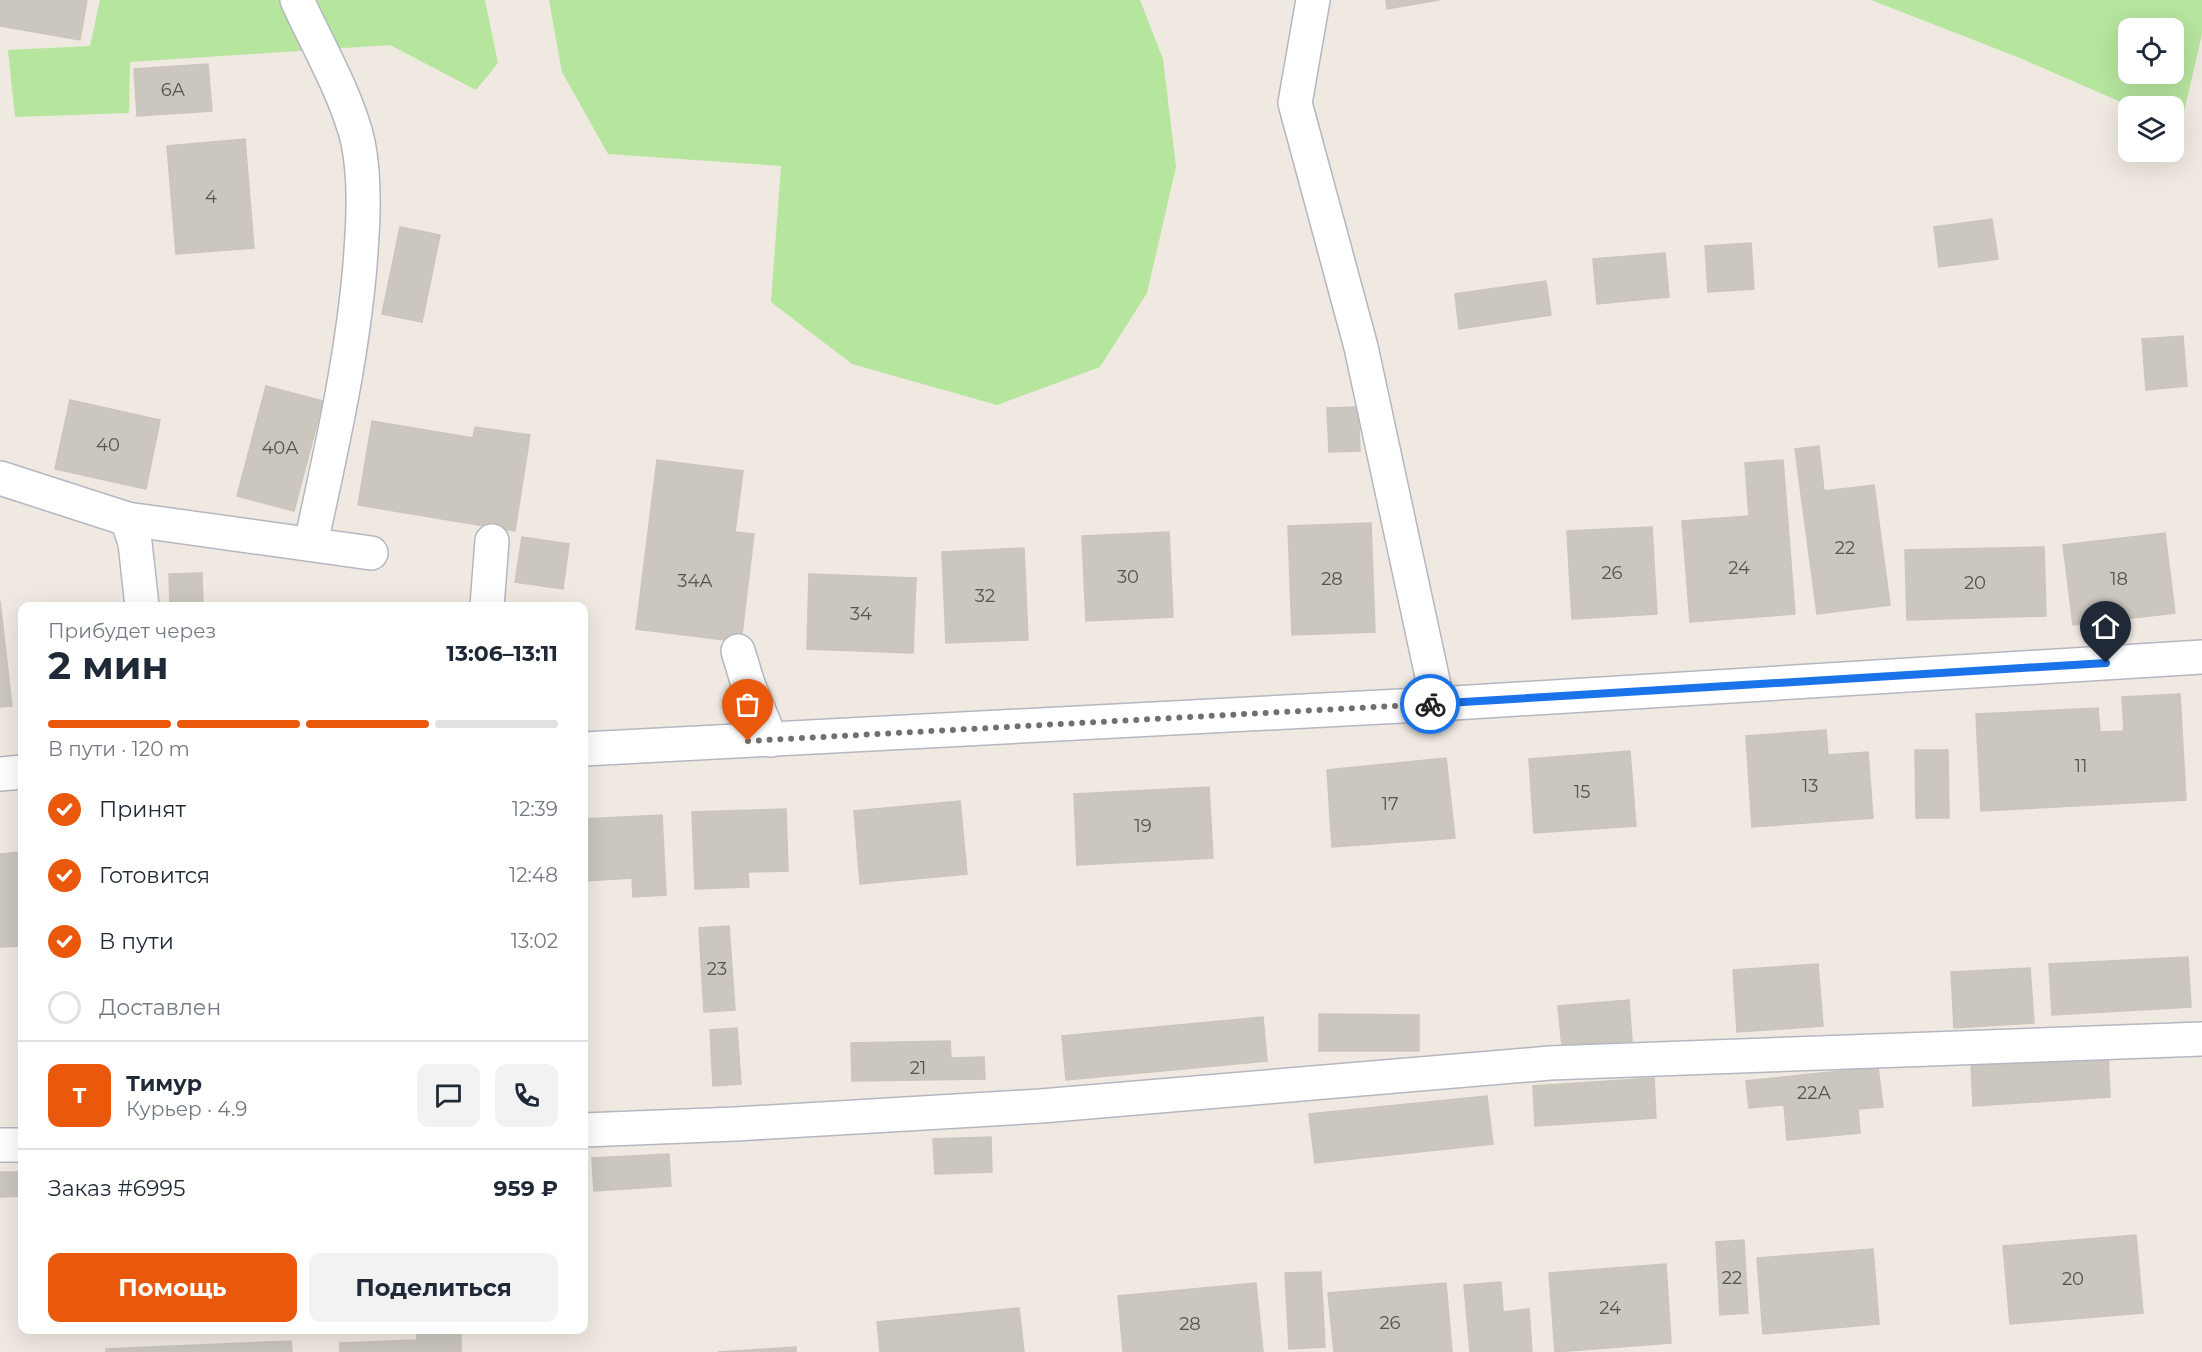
<!DOCTYPE html>
<html lang="ru">
<head>
<meta charset="utf-8">
<style>
  body { margin:0; font-family:Montserrat,sans-serif; background:#f2f2f3; color:#1f2937; height:100vh; display:flex; flex-direction:column; font-size:22px; white-space:nowrap }
  * { box-sizing:border-box; margin:0 }
  p { font-size:20px; color:#747a83 }
  .icon { flex:none; width:33px; height:33px; fill:none; stroke:currentColor; stroke-width:2; stroke-linecap:round; stroke-linejoin:round }
  .map { position:relative; flex:1; overflow:hidden }
  .drawer { position:absolute; left:18px; top:602px; width:570px; height:732px; display:flex; flex-direction:column; background:#fff; border-radius:12px; box-shadow:0 6px 24px #0002 }
  .drawer>* { flex:none }
  .controls { position:absolute; left:2118px; top:18px; display:grid; gap:12px }
  .controls a { display:grid; place-items:center; width:66px; height:66px; border-radius:12px; background:#fff; box-shadow:0 6px 24px #0002; font-size:30px }
  .pin { position:absolute; display:grid; place-items:center; width:51px; height:51px; color:#fff; margin:-62px -26px; border-radius:50% 50% 50% 0; rotate:-45deg; box-shadow:0 0 6px #0007 }
  .pin .icon { rotate:45deg }
  .courier { position:absolute; display:grid; place-items:center; width:60px; height:60px; margin:-30px; border:4px solid #1a73e8; border-radius:50%; background:#fff; color:#222; box-shadow:0 2px 8px #0007 }
  .head em { font-style:normal; font-weight:700 }
  .head div { display:flex; flex-direction:column-reverse }
  .head { display:flex; align-items:center; justify-content:space-between; height:102px; padding:0 30px }
  h1 { font-size:39px; font-weight:700; line-height:45px }
  .bar { display:grid; grid-template-columns:repeat(4,1fr); gap:9px 6px; align-content:center; height:72px; padding:0 30px }
  .bar i { height:8px; border-radius:4px; background:#e0e1e3 }
  .bar .current { background:#ea580c }
  .bar p { grid-column:span 4 }
  .line { display:flex; align-items:center; gap:15px; padding:0 30px; border-top:2px solid #e0e1e3 }
  .line div { flex:1 }
  .round { display:grid; place-items:center; flex:none; width:63px; height:63px; border-radius:12px; background:#f2f2f3 }
  ol { padding:0 30px; list-style:none }
  li { display:flex; align-items:center; gap:18px; height:66px }
  li p { margin-inline-start:auto }
  li .icon { padding:6px; border-radius:50%; background:#ea580c; color:#fff; stroke-width:4 }
  li:last-child { color:#747a83 }
  li i { width:33px; height:33px; border:3px solid #e0e1e3; border-radius:50% }
  .primary-button { display:flex; gap:12px; margin-top:auto; padding:12px 30px }
  .primary-button a { flex:1; height:69px; border-radius:12px; background:#ea580c; color:#fff; font-size:24px; font-weight:700; line-height:69px; text-align:center }
  .primary-button a+a { background:#f2f2f3; color:#1f2937 }
  .map>svg:first-child { display:block }
  .green { fill:#b6e59e; fill-rule:evenodd }
  .building { fill:#cbc7bf; stroke:#cbc5ba; stroke-width:1.5 }
  .lines { fill:none; stroke-linecap:round; stroke-linejoin:round }
  .minor-casing { stroke:#b4b7c1; stroke-width:36 }
  .minor { stroke:#fff; stroke-width:33 }
  .done { stroke:#726f6d; stroke-width:6; stroke-dasharray:0 10.8 }
  .route { stroke:#1a73e8; stroke-width:8 }
  .labels { text-anchor:middle; stroke-width:4.5; stroke-linejoin:round; paint-order:stroke }
  .number-label { font-size:18px; fill:#555452 }
</style>
</head>
<body>
<div class="map">
<svg width="2202" height="1352" viewBox="0 0 2202 1352">
  <rect width="100%" height="100%" fill="#efe9e1"/>
  <!-- green -->
  <g class="green">
    <path d="M 100,0 L 485,0 L 498,63 L 476,90 L 390,45 L 130,62 L 129,113 L 15,117 L 8,50 L 90,46 Z"/>
    <path d="M 549,0 L 1140,0 L 1163,59 L 1176,167 L 1147,293 L 1100,367 L 997,405 L 852,364 L 771,302 L 781,166 L 608,154 L 562,72 Z"/>
    <path d="M 1871,0 L 2202,0 L 2202,34 L 2180,129 L 2174,126 L 2174,106 L 2130,106 L 2020,58 ZM 2174,28 L 2174,74 L 2128,74 L 2128,28 Z"/>
  </g>
  <!-- building -->
  <g class="building">
    <path d="M 0,0 L 87,0 L 80,40 L 0,26 Z"/>
    <path d="M 1386,0 L 1439,0 L 1387,9 Z"/>
    <path d="M 208,64 L 212,111 L 137,116 L 134,69 Z"/>
    <path d="M 245,139 L 254,248 L 176,254 L 167,146 Z"/>
    <path d="M 1992,219 L 1998,259 L 1939,267 L 1934,227 Z"/>
    <path d="M 400,227 L 440,235 L 422,322 L 382,314 Z"/>
    <path d="M 1751,243 L 1754,289 L 1708,292 L 1705,246 Z"/>
    <path d="M 1665,253 L 1669,297 L 1597,304 L 1593,259 Z"/>
    <path d="M 1546,281 L 1551,315 L 1459,329 L 1455,294 Z"/>
    <path d="M 2183,336 L 2187,386 L 2146,390 L 2142,339 Z"/>
    <path d="M 266,386 L 323,401 L 294,511 L 237,496 Z"/>
    <path d="M 70,400 L 160,420 L 146,489 L 55,469 Z"/>
    <path d="M 1358,407 L 1360,451 L 1329,452 L 1327,408 Z"/>
    <path d="M 372,421 L 473,438 L 475,427 L 530,435 L 515,531 L 358,505 Z"/>
    <path d="M 1819,446 L 1824,491 L 1874,485 L 1890,605 L 1817,614 L 1795,449 Z"/>
    <path d="M 657,460 L 743,471 L 735,532 L 754,534 L 741,642 L 636,629 Z"/>
    <path d="M 1783,460 L 1795,614 L 1690,622 L 1682,521 L 1749,516 L 1745,463 Z"/>
    <path d="M 1371,523 L 1375,632 L 1292,635 L 1288,526 Z"/>
    <path d="M 1652,527 L 1657,614 L 1572,619 L 1567,531 Z"/>
    <path d="M 1169,532 L 1173,617 L 1086,621 L 1082,536 Z"/>
    <path d="M 2165,533 L 2175,613 L 2073,625 L 2063,545 Z"/>
    <path d="M 522,537 L 569,544 L 563,589 L 515,582 Z"/>
    <path d="M 2044,547 L 2046,616 L 1907,620 L 1905,550 Z"/>
    <path d="M 1024,548 L 1028,640 L 946,643 L 942,552 Z"/>
    <path d="M 202,573 L 203,606 L 170,606 L 169,574 Z"/>
    <path d="M 809,574 L 916,578 L 913,653 L 807,649 Z"/>
    <path d="M 0,601 L 12,706 L 0,707 Z"/>
    <path d="M 2180,694 L 2186,800 L 1981,811 L 1976,714 L 2098,708 L 2100,732 L 2124,731 L 2122,697 Z"/>
    <path d="M 1826,730 L 1828,755 L 1868,752 L 1873,818 L 1752,827 L 1746,736 Z"/>
    <path d="M 1915,750 L 1948,750 L 1949,818 L 1916,818 Z"/>
    <path d="M 1630,751 L 1636,826 L 1534,833 L 1529,759 Z"/>
    <path d="M 1446,758 L 1455,838 L 1332,847 L 1327,770 Z"/>
    <path d="M 1209,787 L 1213,858 L 1077,865 L 1074,794 Z"/>
    <path d="M 960,801 L 967,874 L 860,884 L 854,811 Z"/>
    <path d="M 786,809 L 788,871 L 748,872 L 749,887 L 695,889 L 692,812 Z"/>
    <path d="M 662,815 L 666,895 L 633,897 L 632,878 L 584,881 L 584,819 Z"/>
    <path d="M 22,852 L 22,983 L 20,946 L 0,947 L 0,854 Z"/>
    <path d="M 729,926 L 735,1010 L 704,1012 L 699,928 Z"/>
    <path d="M 2188,957 L 2191,1007 L 2052,1015 L 2049,964 Z"/>
    <path d="M 1818,964 L 1823,1026 L 1737,1032 L 1733,970 Z"/>
    <path d="M 2030,968 L 2034,1023 L 1954,1028 L 1951,972 Z"/>
    <path d="M 1629,1000 L 1632,1041 L 1562,1047 L 1558,1006 Z"/>
    <path d="M 1319,1014 L 1419,1015 L 1419,1051 L 1319,1051 Z"/>
    <path d="M 1263,1017 L 1267,1061 L 1066,1080 L 1062,1036 Z"/>
    <path d="M 737,1028 L 741,1084 L 713,1086 L 710,1030 Z"/>
    <path d="M 950,1041 L 951,1058 L 984,1057 L 985,1079 L 852,1081 L 851,1043 Z"/>
    <path d="M 2108,1053 L 2110,1097 L 1973,1106 L 1971,1062 Z"/>
    <path d="M 1878,1067 L 1883,1107 L 1858,1109 L 1860,1133 L 1787,1140 L 1784,1105 L 1749,1108 L 1746,1081 Z"/>
    <path d="M 1654,1078 L 1656,1118 L 1535,1126 L 1533,1086 Z"/>
    <path d="M 1487,1096 L 1493,1144 L 1315,1163 L 1309,1114 Z"/>
    <path d="M 991,1137 L 992,1172 L 935,1174 L 933,1139 Z"/>
    <path d="M 669,1154 L 671,1186 L 594,1191 L 592,1158 Z"/>
    <path d="M 0,1172 L 22,1172 L 22,1196 L 0,1197 Z"/>
    <path d="M 2136,1235 L 2143,1313 L 2010,1324 L 2003,1246 Z"/>
    <path d="M 1744,1240 L 1748,1313 L 1720,1315 L 1716,1242 Z"/>
    <path d="M 1873,1249 L 1879,1324 L 1763,1334 L 1757,1258 Z"/>
    <path d="M 1666,1264 L 1671,1343 L 1555,1352 L 1549,1273 Z"/>
    <path d="M 1321,1272 L 1325,1347 L 1289,1349 L 1285,1273 Z"/>
    <path d="M 1501,1282 L 1503,1312 L 1529,1309 L 1532,1352 L 1470,1352 L 1464,1285 Z"/>
    <path d="M 1256,1283 L 1263,1352 L 1123,1352 L 1118,1296 Z"/>
    <path d="M 1446,1283 L 1452,1352 L 1334,1352 L 1328,1293 Z"/>
    <path d="M 1019,1308 L 1024,1352 L 880,1352 L 877,1322 Z"/>
    <path d="M 416,1329 L 461,1329 L 461,1352 L 340,1352 L 340,1343 L 417,1340 Z"/>
    <path d="M 291,1341 L 292,1352 L 106,1352 L 106,1349 Z"/>
    <path d="M 796,1347 L 796,1352 L 718,1352 Z"/>
  </g>
  <g class="lines">
    <defs>
      <g id="minor">
        <path d="M 297,0 C 317,44 347,95 358,142 C 366,182 363,226 360,265 C 352,360 331,451 311,543"/>
        <path d="M 1313,0 L 1295,103 L 1361,347 L 1438,704"/>
        <path d="M 0,478 L 127,519 L 371,553"/>
        <path d="M 127,519 L 135,543 L 142,606"/>
        <path d="M 487,606 L 492,541"/>
        <path d="M 738,651 L 748,684 L 771,740"/>
        <path d="M 584,749 L 1438,704 L 2202,657"/>
        <path d="M 0,774 L 22,772"/>
        <path d="M 584,1130 L 736,1124 L 1041,1106 L 1550,1063 L 2202,1039"/>
        <path d="M 0,1145 L 22,1145"/>
      </g>
    </defs>
    <!-- minor casing -->
    <use href="#minor" class="minor-casing"/>
    <!-- minor -->
    <use href="#minor" class="minor"/>
  </g>
  <g class="lines">
    <!-- done -->
    <path class="done" d="M 748,741 L 1430,704"/>
    <!-- route -->
    <path class="route" d="M 1430,704 L 2106,663"/>
  </g>
  <g class="labels">
    <!-- number labels -->
    <g class="number-label">
      <text x="173" y="96">6А</text>
      <text x="211" y="203">4</text>
      <text x="108" y="451">40</text>
      <text x="280" y="454">40А</text>
      <text x="1845" y="554">22</text>
      <text x="1739" y="574">24</text>
      <text x="1612" y="579">26</text>
      <text x="1128" y="583">30</text>
      <text x="1332" y="585">28</text>
      <text x="2119" y="585">18</text>
      <text x="695" y="587">34А</text>
      <text x="1975" y="589">20</text>
      <text x="985" y="602">32</text>
      <text x="861" y="620">34</text>
      <text x="2081" y="772">11</text>
      <text x="1810" y="792">13</text>
      <text x="1582" y="798">15</text>
      <text x="1390" y="810">17</text>
      <text x="1143" y="832">19</text>
      <text x="717" y="975">23</text>
      <text x="918" y="1074">21</text>
      <text x="1814" y="1099">22А</text>
      <text x="1732" y="1284">22</text>
      <text x="2073" y="1285">20</text>
      <text x="1610" y="1314">24</text>
      <text x="1390" y="1329">26</text>
      <text x="1190" y="1330">28</text>
    </g>
  </g>
</svg>
<div class="controls">
<a><svg class="icon" aria-label="locate" viewBox="0 0 24 24"><circle cx="12" cy="12" r="6"/><path d="M12 2v4M12 18v4M2 12h4M18 12h4"/></svg></a>
<a><svg class="icon" aria-label="layers" viewBox="0 0 24 24"><path d="M12 4l9 5-9 5-9-5zM3 14l9 5 9-5"/></svg></a>
</div>
<div class="pin" style="left:748px;top:741px;background:#ea580c"><svg class="icon" aria-label="bag" viewBox="0 0 24 24"><path d="M5 8h14l-1 12H6zM9 8a3 3 0 0 1 6 0"/></svg></div>
<div class="pin" style="left:2106px;top:663px;background:#1f2937"><svg class="icon" aria-label="home" viewBox="0 0 24 24"><path d="M3 11l9-7 9 7M6 9v11h12V9"/></svg></div>
<div class="courier" style="left:1430px;top:704px"><svg class="icon" aria-label="bike" viewBox="0 0 24 24"><circle cx="6" cy="16" r="4"/><circle cx="18" cy="16" r="4"/><path d="M6 16l4-8h5l3 8M10 8l3 8H6M13 5h3"/></svg></div>
<section class="drawer">
<div class="head"><div><h1>2 мин</h1><p>Прибудет через</p></div><em>13:06–13:11</em></div>
<div class="bar"><i class="current"></i><i class="current"></i><i class="current"></i><i></i><p>В пути · 120 m</p></div>
<ol>
<li><svg class="icon" aria-label="check" viewBox="0 0 24 24"><path d="M5 12l5 5 9-10"/></svg>Принят<p>12:39</p></li>
<li><svg class="icon" aria-label="check" viewBox="0 0 24 24"><path d="M5 12l5 5 9-10"/></svg>Готовится<p>12:48</p></li>
<li><svg class="icon" aria-label="check" viewBox="0 0 24 24"><path d="M5 12l5 5 9-10"/></svg>В пути<p>13:02</p></li>
<li><i></i>Доставлен</li>
</ol>
<div class="line" style="height:108px"><b class="round" style="background:#ea580c;color:#fff">Т</b><div><b>Тимур</b><p>Курьер · 4.9</p></div><a class="round"><svg class="icon" aria-label="chat" viewBox="0 0 24 24"><path d="M4 5h16v11H9l-5 4z"/></svg></a><a class="round"><svg class="icon" aria-label="phone" viewBox="0 0 24 24"><path d="M5 4h4l2 5-3 2q2 4 5 5l2-3 5 2v4C11 20 4 13 5 4z"/></svg></a></div>
<div class="line" style="height:78px"><div>Заказ #6995</div><b>959 ₽</b></div>
<div class="primary-button"><a>Помощь</a><a>Поделиться</a></div>
</section>
</div>
</body>
</html>
